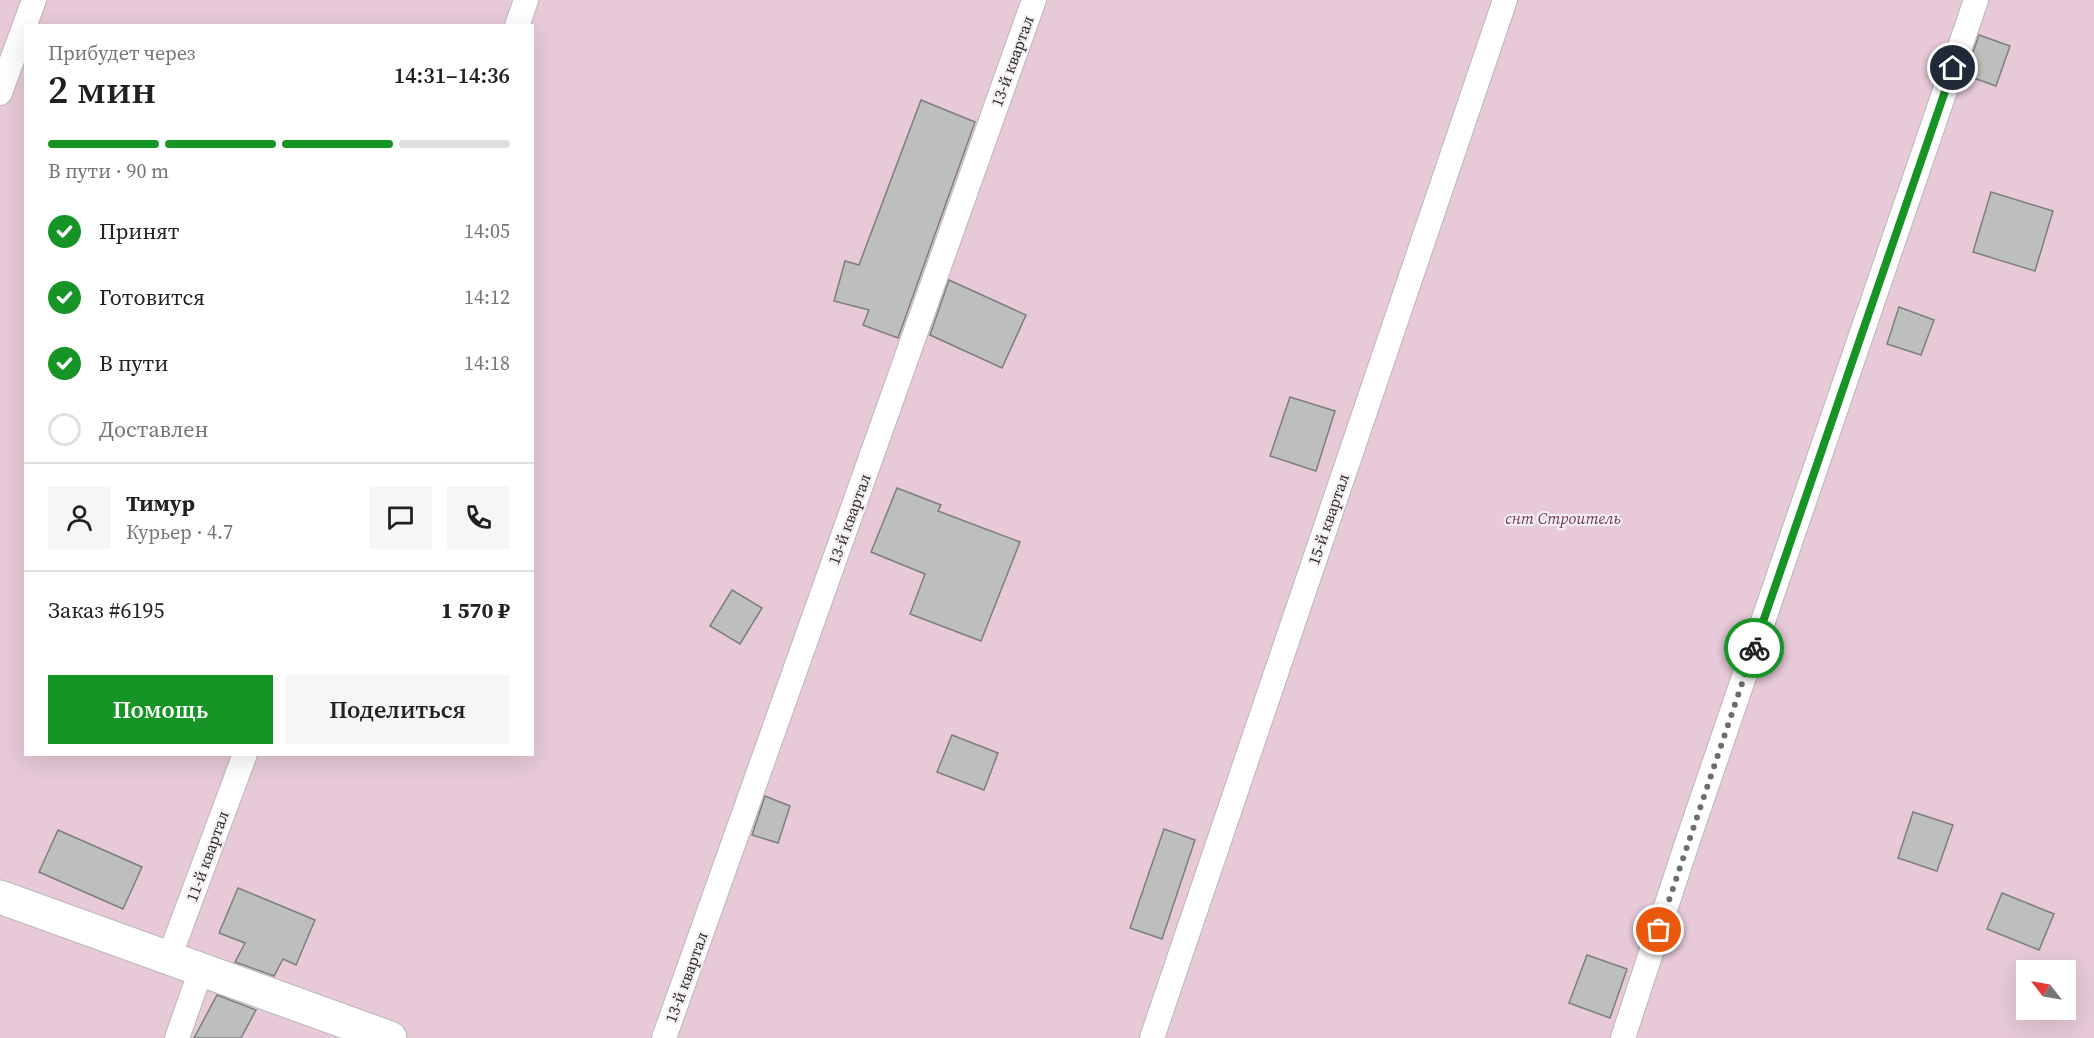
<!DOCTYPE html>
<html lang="ru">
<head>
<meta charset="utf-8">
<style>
  body { margin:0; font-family:"Source Serif 4",serif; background:#f6f6f6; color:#202124; height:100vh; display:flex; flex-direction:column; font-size:22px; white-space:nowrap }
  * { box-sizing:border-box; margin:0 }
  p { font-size:20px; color:#757577 }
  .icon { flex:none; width:33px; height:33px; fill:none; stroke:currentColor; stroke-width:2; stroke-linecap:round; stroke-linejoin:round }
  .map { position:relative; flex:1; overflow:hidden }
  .drawer { position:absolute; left:24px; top:24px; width:510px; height:732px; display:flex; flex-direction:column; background:#fff; border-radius:0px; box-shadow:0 6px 24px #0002 }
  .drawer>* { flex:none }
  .needle { width:39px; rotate:301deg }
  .fabs { position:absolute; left:2016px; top:960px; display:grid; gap:12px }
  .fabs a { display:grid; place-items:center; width:60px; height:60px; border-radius:0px; background:#fff; box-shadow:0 6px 24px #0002; font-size:30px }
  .pin { position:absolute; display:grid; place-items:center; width:51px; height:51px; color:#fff; margin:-26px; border:3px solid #fff; border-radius:50%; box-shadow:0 2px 6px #0007 }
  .courier { position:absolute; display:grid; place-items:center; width:60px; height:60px; margin:-30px; border:4px solid #169425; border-radius:50%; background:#fff; color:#222; box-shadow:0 2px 8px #0007 }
  .head em { font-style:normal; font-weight:600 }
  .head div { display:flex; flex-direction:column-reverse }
  .head { display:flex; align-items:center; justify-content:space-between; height:102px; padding:0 24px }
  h1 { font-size:39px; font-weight:600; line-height:45px }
  .bar { display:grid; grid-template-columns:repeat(4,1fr); gap:9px 6px; align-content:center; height:72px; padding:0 24px }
  .bar i { height:8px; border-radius:4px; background:#e0e0e0 }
  .bar .selected { background:#169425 }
  .bar p { grid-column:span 4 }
  .line { display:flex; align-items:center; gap:15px; padding:0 24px; border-top:2px solid #e0e0e0 }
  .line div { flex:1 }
  .round { display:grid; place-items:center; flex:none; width:63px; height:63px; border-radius:0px; background:#f6f6f6 }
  ol { padding:0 24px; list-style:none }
  li { display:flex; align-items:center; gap:18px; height:66px }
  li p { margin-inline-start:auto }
  li .icon { padding:6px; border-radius:50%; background:#169425; color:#fff; stroke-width:4 }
  li:last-child { color:#757577 }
  li i { width:33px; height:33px; border:3px solid #e0e0e0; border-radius:50% }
  .cta { display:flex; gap:12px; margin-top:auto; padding:12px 24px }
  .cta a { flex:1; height:69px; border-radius:0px; background:#169425; color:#fff; font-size:24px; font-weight:600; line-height:69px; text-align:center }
  .cta a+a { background:#f6f6f6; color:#202124 }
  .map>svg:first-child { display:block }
  .green { fill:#e7c9d8; fill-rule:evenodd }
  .building { fill:#bdbfbd; stroke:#7c7f7c; stroke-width:1.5 }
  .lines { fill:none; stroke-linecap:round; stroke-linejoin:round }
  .service-casing { stroke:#bab6b8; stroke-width:26 }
  .minor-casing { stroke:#bab6b8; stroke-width:35 }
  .service { stroke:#fff; stroke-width:24 }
  .minor { stroke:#fff; stroke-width:33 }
  .done { stroke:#6e6c6c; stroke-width:6; stroke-dasharray:0 10.8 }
  .route { stroke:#169425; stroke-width:8 }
  .labels { text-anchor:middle; stroke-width:4.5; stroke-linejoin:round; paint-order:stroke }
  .street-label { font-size:16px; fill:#2d2c2c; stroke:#f4eff1 }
  .park-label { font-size:16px; font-style:italic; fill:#713959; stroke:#f4eff1 }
</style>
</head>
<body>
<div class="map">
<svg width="2094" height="1038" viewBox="0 0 2094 1038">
  <rect width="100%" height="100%" fill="#e6e2e4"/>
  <!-- green -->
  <path class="green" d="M 0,0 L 2094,0 L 2094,1038 L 0,1038 ZM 26,26 L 532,26 L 532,754 L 26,754 ZM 2026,970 L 2066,970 L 2066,1010 L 2026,1010 Z"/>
  <!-- building -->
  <g class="building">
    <path d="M 1979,35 L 2010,46 L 1996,86 L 1965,75 Z"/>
    <path d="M 921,100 L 975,122 L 898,338 L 863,325 L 869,310 L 834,301 L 845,261 L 859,265 Z"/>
    <path d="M 1991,192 L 2053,211 L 2035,271 L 1973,252 Z"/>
    <path d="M 949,280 L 1026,315 L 1002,368 L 930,335 Z"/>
    <path d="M 1899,307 L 1934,320 L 1921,355 L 1887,344 Z"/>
    <path d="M 1290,397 L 1335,411 L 1316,471 L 1270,456 Z"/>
    <path d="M 897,488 L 941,505 L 938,511 L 1020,542 L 981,641 L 910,614 L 925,574 L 871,552 Z"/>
    <path d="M 732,590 L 762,608 L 740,644 L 710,626 Z"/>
    <path d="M 952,735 L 998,753 L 984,790 L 937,772 Z"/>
    <path d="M 765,796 L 790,806 L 778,843 L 752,835 Z"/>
    <path d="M 1913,812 L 1953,825 L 1937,871 L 1898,858 Z"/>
    <path d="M 1164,829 L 1195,840 L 1162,939 L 1130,928 Z"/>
    <path d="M 58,830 L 142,867 L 123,909 L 39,872 Z"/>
    <path d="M 238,888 L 315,920 L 296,965 L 283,959 L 274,976 L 235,962 L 245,943 L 219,933 Z"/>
    <path d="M 2002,893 L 2054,914 L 2039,950 L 1987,929 Z"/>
    <path d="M 1587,955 L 1627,969 L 1610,1018 L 1569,1003 Z"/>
    <path d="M 217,995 L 256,1010 L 241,1038 L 194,1038 Z"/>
  </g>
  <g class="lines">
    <defs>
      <g id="service">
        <path d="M 517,26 L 526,0"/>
        <path d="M 0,93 L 34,0"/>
        <path d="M 169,958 L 245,754"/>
        <path d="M 177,1038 L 201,970"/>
        <path d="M 664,1038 L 1034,0"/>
        <path d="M 1152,1038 L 1505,0"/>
        <path d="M 1623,1038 L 1687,843 L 1976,0"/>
      </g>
      <path id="minor" d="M 0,897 L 390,1038"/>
    </defs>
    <!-- service casing -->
    <use href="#service" class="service-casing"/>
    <!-- minor casing -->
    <use href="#minor" class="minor-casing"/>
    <!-- service -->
    <use href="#service" class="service"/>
    <!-- minor -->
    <use href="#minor" class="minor"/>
  </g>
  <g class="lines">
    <!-- done -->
    <path class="done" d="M 1659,930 L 1754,648"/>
    <!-- route -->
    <path class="route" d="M 1754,648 L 1953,68"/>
  </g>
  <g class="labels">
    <!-- street labels -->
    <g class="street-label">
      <text transform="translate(1012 61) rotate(-70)" y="6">13-й квартал</text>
      <text transform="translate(849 519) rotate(-70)" y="6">13-й квартал</text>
      <text transform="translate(1328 519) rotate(-71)" y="6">15-й квартал</text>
      <text transform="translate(207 856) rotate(-70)" y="6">11-й квартал</text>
      <text transform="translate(686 977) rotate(-70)" y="6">13-й квартал</text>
    </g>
    <!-- park labels -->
    <g class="park-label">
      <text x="1563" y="524">снт Строитель</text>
    </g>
  </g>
</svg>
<div class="fabs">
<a><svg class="needle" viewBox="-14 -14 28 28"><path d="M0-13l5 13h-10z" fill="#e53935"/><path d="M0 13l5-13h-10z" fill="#757577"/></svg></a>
</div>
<div class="pin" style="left:1659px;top:930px;background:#ea580c"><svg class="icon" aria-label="bag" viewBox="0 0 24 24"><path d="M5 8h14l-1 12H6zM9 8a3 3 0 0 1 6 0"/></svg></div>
<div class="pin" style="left:1953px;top:68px;background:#1f2937"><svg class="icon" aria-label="home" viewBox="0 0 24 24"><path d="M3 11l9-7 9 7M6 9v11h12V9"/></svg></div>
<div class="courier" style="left:1754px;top:648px"><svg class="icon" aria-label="bike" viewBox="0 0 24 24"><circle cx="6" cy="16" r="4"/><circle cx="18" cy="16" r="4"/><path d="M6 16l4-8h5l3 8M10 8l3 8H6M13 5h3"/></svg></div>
<section class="drawer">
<div class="head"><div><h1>2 мин</h1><p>Прибудет через</p></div><em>14:31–14:36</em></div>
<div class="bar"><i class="selected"></i><i class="selected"></i><i class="selected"></i><i></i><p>В пути · 90 m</p></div>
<ol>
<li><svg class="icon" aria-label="check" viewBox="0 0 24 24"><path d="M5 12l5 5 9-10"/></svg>Принят<p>14:05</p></li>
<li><svg class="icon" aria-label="check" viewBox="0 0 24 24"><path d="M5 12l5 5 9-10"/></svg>Готовится<p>14:12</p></li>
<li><svg class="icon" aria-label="check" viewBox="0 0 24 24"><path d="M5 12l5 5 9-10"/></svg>В пути<p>14:18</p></li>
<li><i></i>Доставлен</li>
</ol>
<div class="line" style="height:108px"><a class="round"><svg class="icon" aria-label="person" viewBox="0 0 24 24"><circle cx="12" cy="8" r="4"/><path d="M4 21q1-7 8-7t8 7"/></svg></a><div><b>Тимур</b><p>Курьер · 4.7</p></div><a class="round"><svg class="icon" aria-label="chat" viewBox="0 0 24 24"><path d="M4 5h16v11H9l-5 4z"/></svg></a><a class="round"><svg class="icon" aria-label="phone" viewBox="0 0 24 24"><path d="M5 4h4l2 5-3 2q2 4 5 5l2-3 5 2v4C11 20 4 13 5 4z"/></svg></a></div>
<div class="line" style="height:78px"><div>Заказ #6195</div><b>1 570 ₽</b></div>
<div class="cta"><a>Помощь</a><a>Поделиться</a></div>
</section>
</div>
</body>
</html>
